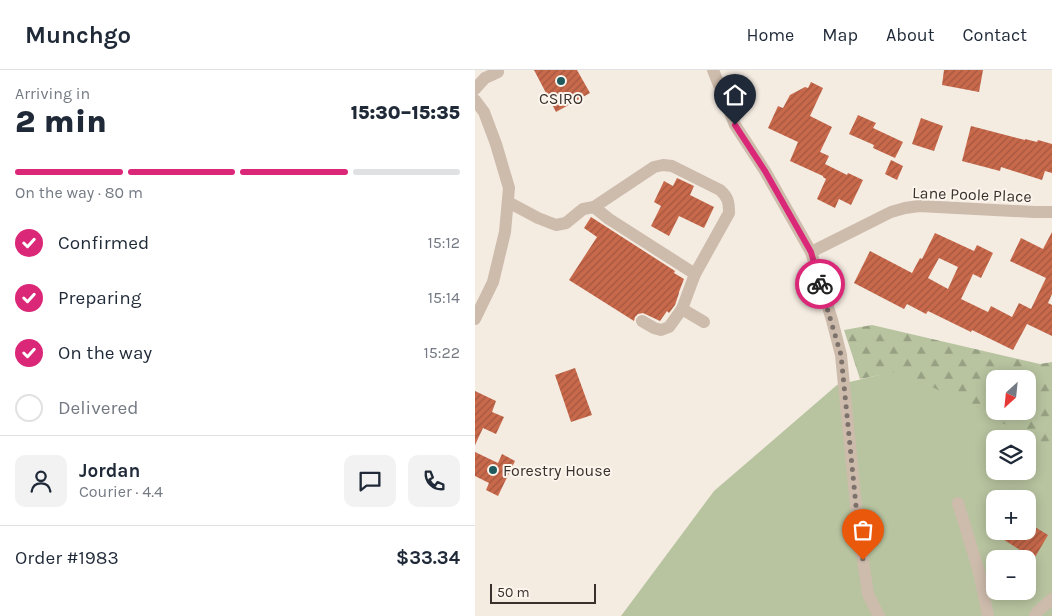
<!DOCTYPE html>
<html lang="en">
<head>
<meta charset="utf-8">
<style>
  body { margin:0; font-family:Karla,sans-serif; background:#f2f2f3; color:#1f2937; height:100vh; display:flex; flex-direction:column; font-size:19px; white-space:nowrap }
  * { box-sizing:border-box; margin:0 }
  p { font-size:16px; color:#747a83 }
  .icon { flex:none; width:28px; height:28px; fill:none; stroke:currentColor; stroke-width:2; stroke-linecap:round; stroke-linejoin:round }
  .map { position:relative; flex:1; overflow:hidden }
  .panel { display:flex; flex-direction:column; background:#fff; width:475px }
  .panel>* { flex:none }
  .needle { width:32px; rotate:207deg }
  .controls { position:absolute; left:511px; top:300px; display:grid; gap:10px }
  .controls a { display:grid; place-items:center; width:50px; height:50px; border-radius:10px; background:#fff; box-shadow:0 2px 12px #0003; font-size:25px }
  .scale { position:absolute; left:15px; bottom:12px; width:106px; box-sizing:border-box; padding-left:5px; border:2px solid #3b302b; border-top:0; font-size:14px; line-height:18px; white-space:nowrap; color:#3b302b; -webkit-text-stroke:4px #fbf5ee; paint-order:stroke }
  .pin { position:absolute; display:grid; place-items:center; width:42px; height:42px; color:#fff; margin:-51px -21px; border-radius:50% 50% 50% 0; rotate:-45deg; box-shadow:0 0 5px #0007 }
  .pin .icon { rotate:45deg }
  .courier { position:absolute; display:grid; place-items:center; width:50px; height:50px; margin:-25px; border:4px solid #db2777; border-radius:50%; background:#fff; color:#222; box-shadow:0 1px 6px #0007 }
  .headline em { font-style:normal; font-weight:800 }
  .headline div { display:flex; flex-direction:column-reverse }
  .headline { display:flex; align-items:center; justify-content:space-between; height:85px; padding:0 15px }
  h1 { font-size:32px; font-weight:800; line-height:38px }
  .bar { display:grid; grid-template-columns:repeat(4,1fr); gap:8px 5px; align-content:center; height:60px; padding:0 15px }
  .bar i { height:6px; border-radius:4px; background:#e0e1e3 }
  .bar .on { background:#db2777 }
  .bar p { grid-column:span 4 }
  .line { display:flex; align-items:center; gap:12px; padding:0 15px; border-top:1px solid #e0e1e3 }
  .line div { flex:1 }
  .round { display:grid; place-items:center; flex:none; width:52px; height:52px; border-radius:10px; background:#f2f2f3 }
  ol { padding:0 15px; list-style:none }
  li { display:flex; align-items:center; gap:15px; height:55px }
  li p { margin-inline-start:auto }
  li .icon { padding:5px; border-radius:50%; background:#db2777; color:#fff; stroke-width:4 }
  li:last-child { color:#747a83 }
  li i { width:28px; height:28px; border:2px solid #e0e1e3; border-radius:50% }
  header { display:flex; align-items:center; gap:30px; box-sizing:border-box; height:70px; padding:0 25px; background:#fff; border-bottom:1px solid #e0e1e3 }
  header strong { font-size:24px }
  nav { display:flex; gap:28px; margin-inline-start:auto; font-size:18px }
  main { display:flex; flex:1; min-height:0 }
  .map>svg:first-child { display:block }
  .green { fill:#b8c4a0; fill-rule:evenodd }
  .forest { fill:url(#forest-firs); fill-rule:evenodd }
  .building { fill:url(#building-hatch); fill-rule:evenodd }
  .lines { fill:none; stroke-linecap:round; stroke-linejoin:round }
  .minor { stroke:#cdbbac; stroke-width:12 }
  .done { stroke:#7c716b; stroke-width:5; stroke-dasharray:0 9 }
  .route { stroke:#db2777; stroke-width:6 }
  .poi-dot { fill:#1f5a5e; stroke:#fbf5ee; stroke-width:2 }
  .labels { text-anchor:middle; stroke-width:4; stroke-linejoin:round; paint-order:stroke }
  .poi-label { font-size:16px; fill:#3b302b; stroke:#fbf5ee }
  .street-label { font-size:16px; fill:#3b302b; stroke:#fbf5ee }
</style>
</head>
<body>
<header>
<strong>Munchgo</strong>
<nav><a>Home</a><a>Map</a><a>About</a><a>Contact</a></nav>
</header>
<main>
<section class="panel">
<div class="headline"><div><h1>2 min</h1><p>Arriving in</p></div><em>15:30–15:35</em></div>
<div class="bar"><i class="on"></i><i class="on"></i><i class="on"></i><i></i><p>On the way · 80 m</p></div>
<ol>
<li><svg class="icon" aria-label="check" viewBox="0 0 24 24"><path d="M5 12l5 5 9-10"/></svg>Confirmed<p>15:12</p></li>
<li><svg class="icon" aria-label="check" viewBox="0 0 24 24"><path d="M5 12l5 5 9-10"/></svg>Preparing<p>15:14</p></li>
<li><svg class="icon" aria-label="check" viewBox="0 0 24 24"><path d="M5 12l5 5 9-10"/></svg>On the way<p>15:22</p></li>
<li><i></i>Delivered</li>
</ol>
<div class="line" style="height:90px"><a class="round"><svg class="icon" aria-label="person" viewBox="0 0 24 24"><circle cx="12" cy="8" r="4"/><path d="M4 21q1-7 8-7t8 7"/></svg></a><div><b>Jordan</b><p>Courier · 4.4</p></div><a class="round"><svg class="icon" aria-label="chat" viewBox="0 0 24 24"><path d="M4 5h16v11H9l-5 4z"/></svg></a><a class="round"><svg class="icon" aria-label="phone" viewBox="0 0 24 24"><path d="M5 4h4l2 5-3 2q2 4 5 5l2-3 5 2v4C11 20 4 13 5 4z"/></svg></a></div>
<div class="line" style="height:65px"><div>Order #1983</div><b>$33.34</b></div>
</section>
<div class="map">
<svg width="577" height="546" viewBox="0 0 577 546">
  <defs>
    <pattern id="forest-firs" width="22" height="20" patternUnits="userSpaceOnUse" patternTransform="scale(1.25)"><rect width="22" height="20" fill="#b8c4a0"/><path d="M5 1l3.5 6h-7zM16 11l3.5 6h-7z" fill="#97a083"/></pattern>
    <pattern id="building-hatch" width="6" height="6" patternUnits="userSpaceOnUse" patternTransform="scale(1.25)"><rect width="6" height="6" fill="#c8694b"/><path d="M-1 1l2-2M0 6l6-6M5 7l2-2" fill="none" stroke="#a4573f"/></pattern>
  </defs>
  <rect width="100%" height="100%" fill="#f4ebe1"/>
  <!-- green -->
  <path class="green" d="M 425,300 L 574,376 L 577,375 L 577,546 L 146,546 L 239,421 L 362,315 ZM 520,369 L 552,369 L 552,401 L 520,401 ZM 520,429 L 552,429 L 552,461 L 520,461 ZM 520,489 L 552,489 L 552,521 L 520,521 Z"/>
  <!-- forest -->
  <path class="forest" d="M 397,255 L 565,294 L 577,292 L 577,376 L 574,377 L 426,301 L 385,309 L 369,260 ZM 520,309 L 552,309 L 552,341 L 520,341 Z"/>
  <!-- building -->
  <g class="building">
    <path d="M 59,0 L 102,0 L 115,23 L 81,42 Z"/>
    <path d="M 469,0 L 508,0 L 504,22 L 467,15 Z"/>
    <path d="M 336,12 L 348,18 L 335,46 L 357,57 L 345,82 L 354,86 L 350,94 L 372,105 L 373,103 L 388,110 L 376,135 L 364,129 L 360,138 L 342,129 L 351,109 L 348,107 L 348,106 L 315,91 L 323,72 L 293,58 L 303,36 L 308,38 L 315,25 L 330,17 L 333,18 Z"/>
    <path d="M 383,45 L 401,53 L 398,58 L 428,72 L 420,88 L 398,78 L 399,75 L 374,64 Z"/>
    <path d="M 446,48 L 468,56 L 459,81 L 437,74 Z"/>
    <path d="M 496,56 L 550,70 L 550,69 L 562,72 L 563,70 L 577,74 L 577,103 L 570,101 L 567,110 L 526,97 L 525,101 L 487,91 Z"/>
    <path d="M 416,90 L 428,96 L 422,110 L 410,104 Z"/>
    <path d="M 202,108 L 219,116 L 215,125 L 239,137 L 229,158 L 204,146 L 194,166 L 176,156 L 186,136 L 179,132 L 189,111 L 198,116 Z"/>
    <path d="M 116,147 L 200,201 L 199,203 L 209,209 L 204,222 L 204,223 L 200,235 L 194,243 L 192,241 L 185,251 L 168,243 L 163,244 L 160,247 L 159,251 L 94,210 L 122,167 L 109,158 Z"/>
    <path d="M 577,162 L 577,224 L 573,233 L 577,235 L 577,266 L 552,254 L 538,280 L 497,260 L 496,262 L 453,241 L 451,244 L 432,234 L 429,239 L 379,213 L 395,181 L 437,203 L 445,188 L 447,189 L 460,163 L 499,181 L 502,175 L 518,183 L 506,208 L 498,204 L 486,229 L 513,242 L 516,236 L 537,247 L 544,233 L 556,239 L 571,208 L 535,191 L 546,168 L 568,179 ZM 464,188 L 483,197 L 473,219 L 453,208 Z"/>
    <path d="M 100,298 L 117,345 L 96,352 L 80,305 Z"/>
    <path d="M 0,321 L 21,331 L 17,342 L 29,347 L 21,364 L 8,358 L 0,375 Z"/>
    <path d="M 0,382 L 23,393 L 27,384 L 40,391 L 23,426 L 11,420 L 14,413 L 0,406 Z"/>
    <path d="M 552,452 L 573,465 L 559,489 L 515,461 L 552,461 Z"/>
  </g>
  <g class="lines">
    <!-- minor -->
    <g class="minor">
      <path d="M 238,0 L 260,55 L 290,101 L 336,182 L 357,250 L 366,285 L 383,456 L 393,524 L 404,546"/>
      <path d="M 0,19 L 10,8 L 23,2"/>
      <path d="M 0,30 L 9,42 L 21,74 L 34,118 L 30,162 L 18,212 L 0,249"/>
      <path d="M 33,132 L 63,148 L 81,155 L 91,153 L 108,139 L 119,137 L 179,97 L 188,95 L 197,96 L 245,120 C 253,127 254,132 254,143 L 220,204 L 207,239 L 194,257 L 186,260 L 179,258 L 167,251"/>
      <path d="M 119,137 L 134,149 L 220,204"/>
      <path d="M 336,182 L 416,142 L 430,138 L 444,136 L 559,142 L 577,142"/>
      <path d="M 207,239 L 229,252"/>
      <path d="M 483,433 L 504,502 L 513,546"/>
      <path d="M 560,546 L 563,541 L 577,529"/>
    </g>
  </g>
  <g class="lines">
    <!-- done -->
    <path class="done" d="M 345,214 L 366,285 L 383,456 L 388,490"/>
    <!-- route -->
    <path class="route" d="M 260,55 L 290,101 L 336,182 L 345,214"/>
  </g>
  <!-- markers -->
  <g class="poi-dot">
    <circle cx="86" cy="11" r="5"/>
    <circle cx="18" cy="400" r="5"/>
  </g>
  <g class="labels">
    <!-- poi labels -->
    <g class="poi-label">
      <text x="86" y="34">CSIRO</text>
      <text x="28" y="406" text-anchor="start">Forestry House</text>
    </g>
    <!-- street labels -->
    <g class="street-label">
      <text transform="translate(497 124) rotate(2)" y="6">Lane Poole Place</text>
    </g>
  </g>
</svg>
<div class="controls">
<a><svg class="needle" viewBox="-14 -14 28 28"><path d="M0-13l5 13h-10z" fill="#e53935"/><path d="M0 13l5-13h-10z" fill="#747a83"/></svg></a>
<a><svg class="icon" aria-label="layers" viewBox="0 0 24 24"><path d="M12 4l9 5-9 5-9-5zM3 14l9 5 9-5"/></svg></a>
<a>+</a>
<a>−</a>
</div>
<div class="scale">50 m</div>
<div class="pin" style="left:388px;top:490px;background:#ea580c"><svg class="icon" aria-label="bag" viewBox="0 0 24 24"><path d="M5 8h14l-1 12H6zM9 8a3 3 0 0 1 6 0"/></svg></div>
<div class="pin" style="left:260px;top:55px;background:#1f2937"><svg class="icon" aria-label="home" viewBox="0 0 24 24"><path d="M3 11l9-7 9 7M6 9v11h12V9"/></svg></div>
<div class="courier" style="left:345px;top:214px"><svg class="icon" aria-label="bike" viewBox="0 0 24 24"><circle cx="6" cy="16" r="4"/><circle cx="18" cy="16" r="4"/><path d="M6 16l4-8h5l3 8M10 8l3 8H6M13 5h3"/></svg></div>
</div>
</main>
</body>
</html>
